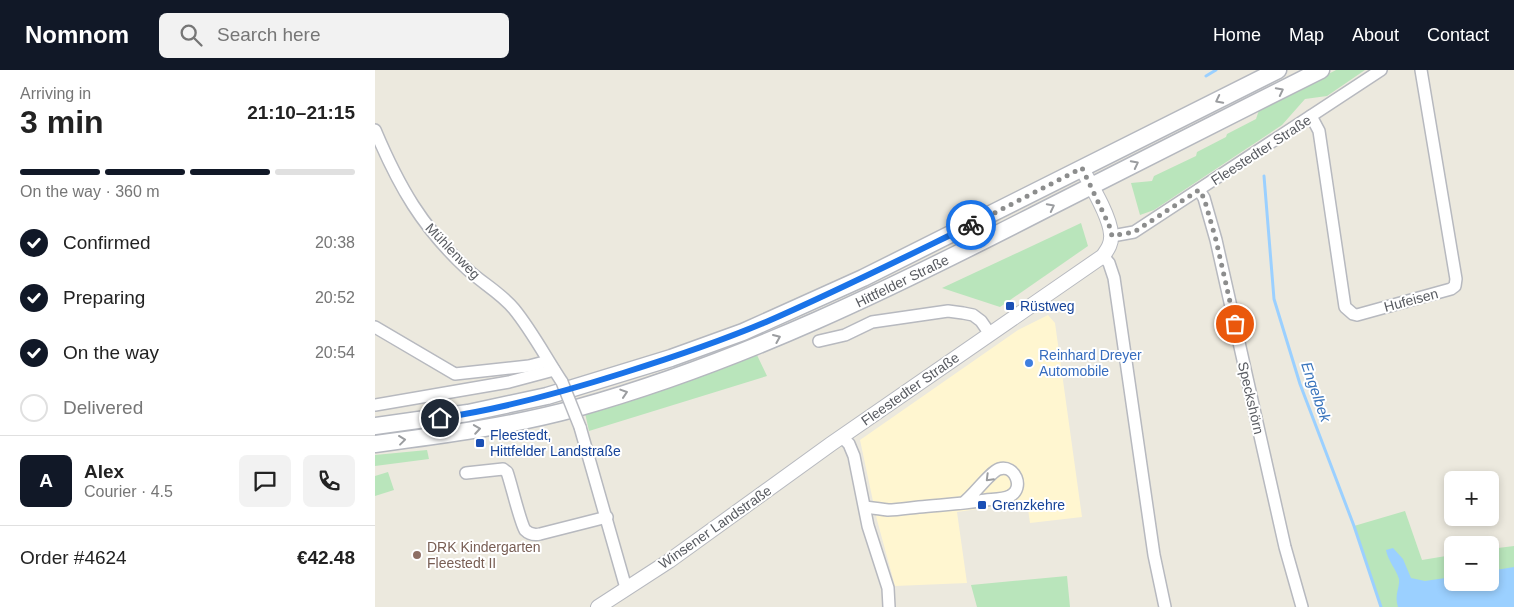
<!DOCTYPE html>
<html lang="en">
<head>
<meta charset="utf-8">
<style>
  body { margin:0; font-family:Arial,sans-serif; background:#f2f2f2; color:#222; height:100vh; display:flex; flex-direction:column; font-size:19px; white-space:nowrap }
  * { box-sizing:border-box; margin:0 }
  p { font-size:16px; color:#767676 }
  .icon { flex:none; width:28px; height:28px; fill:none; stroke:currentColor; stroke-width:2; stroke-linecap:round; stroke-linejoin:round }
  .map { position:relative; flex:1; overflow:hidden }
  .details { display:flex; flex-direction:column; background:#fff; width:375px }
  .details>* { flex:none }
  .fabs { position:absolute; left:1069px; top:401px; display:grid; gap:10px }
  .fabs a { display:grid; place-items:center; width:55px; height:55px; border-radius:8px; background:#fff; box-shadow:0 2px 8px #0003; font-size:25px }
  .pin { position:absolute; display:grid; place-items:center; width:42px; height:42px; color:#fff; margin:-21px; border:2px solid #fff; border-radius:50%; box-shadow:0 1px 5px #0007 }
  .courier { position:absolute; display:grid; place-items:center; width:50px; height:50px; margin:-25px; border:4px solid #1a73e8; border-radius:50%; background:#fff; color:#222; box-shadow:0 1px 6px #0007 }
  .headline em { font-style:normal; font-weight:800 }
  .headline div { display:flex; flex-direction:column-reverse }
  .headline { display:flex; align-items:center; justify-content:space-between; height:85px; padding:0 20px }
  h1 { font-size:32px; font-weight:800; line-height:38px }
  .bar { display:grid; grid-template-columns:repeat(4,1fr); gap:8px 5px; align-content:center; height:60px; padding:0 20px }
  .bar i { height:6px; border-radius:4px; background:#e0e0e0 }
  .bar .current { background:#111827 }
  .bar p { grid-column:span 4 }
  .line { display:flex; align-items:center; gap:12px; padding:0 20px; border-top:1px solid #e0e0e0 }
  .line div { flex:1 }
  .round { display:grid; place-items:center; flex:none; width:52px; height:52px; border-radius:8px; background:#f2f2f2 }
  ol { padding:0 20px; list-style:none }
  li { display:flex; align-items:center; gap:15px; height:55px }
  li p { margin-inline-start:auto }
  li .icon { padding:5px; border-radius:50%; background:#111827; color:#fff; stroke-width:4 }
  li:last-child { color:#767676 }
  li i { width:28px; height:28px; border:2px solid #e0e0e0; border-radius:50% }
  header { display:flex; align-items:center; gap:30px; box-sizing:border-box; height:70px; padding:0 25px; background:#111827; color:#fff }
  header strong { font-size:24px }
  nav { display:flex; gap:28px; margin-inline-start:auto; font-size:18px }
  .search { width:350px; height:45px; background:#f2f2f2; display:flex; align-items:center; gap:12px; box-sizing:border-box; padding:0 18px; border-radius:8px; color:#767676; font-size:19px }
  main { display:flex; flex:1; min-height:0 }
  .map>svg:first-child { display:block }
  .commercial { fill:#fff6d0 }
  .green { fill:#b9e5bb }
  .water { fill:#9bd0ff }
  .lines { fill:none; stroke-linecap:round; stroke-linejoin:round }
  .stream { stroke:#9bd0ff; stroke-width:3 }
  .minor-casing { stroke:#b7b9bf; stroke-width:14 }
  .tertiary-casing { stroke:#b7b9bf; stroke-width:16 }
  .secondary-casing { stroke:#b5b8bf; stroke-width:19 }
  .minor { stroke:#fff; stroke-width:11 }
  .tertiary { stroke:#fff; stroke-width:14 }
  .secondary { stroke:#fff; stroke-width:16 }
  .minor-bridge-casing { stroke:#b7b9bf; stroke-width:14; stroke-linecap:butt }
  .minor-bridge { stroke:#fff; stroke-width:11 }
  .oneway { stroke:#9b9da0 }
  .done { stroke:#8c8d8d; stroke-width:5; stroke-dasharray:0 9 }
  .route { stroke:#1a73e8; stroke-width:6 }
  .transit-dot { fill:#1a4fb4; stroke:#fff; stroke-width:2 }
  .shop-dot { fill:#3f7fe0; stroke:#fff; stroke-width:2 }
  .education-dot { fill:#8d6e63; stroke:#fff; stroke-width:2 }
  .labels { text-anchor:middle; stroke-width:4; stroke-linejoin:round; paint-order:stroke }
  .street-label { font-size:14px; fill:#585b61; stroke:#fff }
  .transit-label { font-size:14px; fill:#164399; stroke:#fff; text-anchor:start }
  .shop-label { font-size:14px; fill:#366cbe; stroke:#fff; text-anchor:start }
  .education-label { font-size:14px; fill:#785e54; stroke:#fff; text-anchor:start }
  .water-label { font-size:15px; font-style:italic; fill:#3974bc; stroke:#fff }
</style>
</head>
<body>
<header>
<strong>Nomnom</strong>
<div class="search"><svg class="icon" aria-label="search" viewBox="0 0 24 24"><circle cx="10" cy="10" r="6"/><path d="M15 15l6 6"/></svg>Search here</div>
<nav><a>Home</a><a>Map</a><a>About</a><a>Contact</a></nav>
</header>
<main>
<section class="details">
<div class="headline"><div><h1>3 min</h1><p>Arriving in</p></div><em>21:10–21:15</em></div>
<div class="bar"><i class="current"></i><i class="current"></i><i class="current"></i><i></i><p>On the way · 360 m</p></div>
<ol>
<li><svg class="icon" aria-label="check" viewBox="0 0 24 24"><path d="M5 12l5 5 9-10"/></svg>Confirmed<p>20:38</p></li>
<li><svg class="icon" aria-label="check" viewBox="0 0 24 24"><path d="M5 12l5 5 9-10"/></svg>Preparing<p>20:52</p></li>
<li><svg class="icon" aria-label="check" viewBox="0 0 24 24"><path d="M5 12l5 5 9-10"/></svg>On the way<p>20:54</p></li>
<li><i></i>Delivered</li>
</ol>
<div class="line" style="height:90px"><b class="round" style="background:#111827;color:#fff">A</b><div><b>Alex</b><p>Courier · 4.5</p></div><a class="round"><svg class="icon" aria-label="chat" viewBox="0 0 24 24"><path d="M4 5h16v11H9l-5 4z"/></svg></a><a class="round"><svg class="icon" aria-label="phone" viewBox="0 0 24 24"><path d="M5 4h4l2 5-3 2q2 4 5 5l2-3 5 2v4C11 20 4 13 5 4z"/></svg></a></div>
<div class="line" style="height:65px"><div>Order #4624</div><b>€42.48</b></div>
</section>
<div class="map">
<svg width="1139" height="537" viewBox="0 0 1139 537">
  <rect width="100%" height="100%" fill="#ece9de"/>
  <!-- commercial -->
  <path class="commercial" d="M 673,245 L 680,253 L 707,447 L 655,453 L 652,432 L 582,442 L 592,513 L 520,516 L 502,450 L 485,370 L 643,260 Z"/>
  <!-- green -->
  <g class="green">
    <path d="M 961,0 L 990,0 L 952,26 L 930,29 L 907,55 L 779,140 L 765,145 L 756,113 L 777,111 L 779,106 L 821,86 L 822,82 L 851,67 L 852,64 L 881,49 L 884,40 Z"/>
    <path d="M 706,153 L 713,176 L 625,237 L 567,218 Z"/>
    <path d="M 382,285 L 392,306 L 214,361 L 210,343 L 250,332 Z"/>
    <path d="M 52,380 L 54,389 L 0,396 L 0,385 Z"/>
    <path d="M 13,402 L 19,420 L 0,426 L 0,406 Z"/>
    <path d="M 1030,441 L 1047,490 L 1077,485 L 1078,512 L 1115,512 L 1115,479 L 1139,476 L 1139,537 L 1006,537 L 979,456 Z"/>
    <path d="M 692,506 L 695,537 L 602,537 L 596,515 Z"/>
  </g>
  <!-- water -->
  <path class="water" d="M 1018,478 L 1028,489 L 1036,508 L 1050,511 L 1077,507 L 1078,512 L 1115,512 L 1115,501 L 1139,497 L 1139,537 L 1023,537 C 1019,524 1025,518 1024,509 C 1021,499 1013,491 1011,480 Z"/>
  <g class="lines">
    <!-- stream -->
    <g class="stream">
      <path d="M 831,6 L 841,0"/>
      <path d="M 889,106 L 899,229 L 925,314 L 979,456 L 1006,537"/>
    </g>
    <defs>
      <g id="minor">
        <path d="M 936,46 L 944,61 L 970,237 L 978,244 L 982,245 L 1076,219 L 1080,216 L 1081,209 L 1046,0"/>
        <path d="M 0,60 C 24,117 47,157 92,199 C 107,213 126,223 139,239 C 157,261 171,288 187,312"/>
        <path d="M 824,120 L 829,128 L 841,170 L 910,477 L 927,537"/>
        <path d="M 737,166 L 759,162 L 1006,0"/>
        <path d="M 728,186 L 734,193 L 739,208 L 779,485 L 790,537"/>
        <path d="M 0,257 L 80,304 L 154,296 L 173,291"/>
        <path d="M 444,271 L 470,265 L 497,252 L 573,241 L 588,243 L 598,245 L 606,251 L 615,264"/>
        <path d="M 0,335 L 134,312 L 179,300"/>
        <path d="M 205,357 L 251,518"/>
        <path d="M 467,367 L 474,374 L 479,386 L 493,456 L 513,518 L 514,537"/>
        <path d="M 91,403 L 128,399 L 132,402 C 136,413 145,452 150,460 C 154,464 160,465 165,464 L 232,447"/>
        <path d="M 490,437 C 498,438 506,439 513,440 C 523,440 534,438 544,437 C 564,435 585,434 605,431 C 614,429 627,430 635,426 C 650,418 640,394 624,399 C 615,402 598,426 588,433"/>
      </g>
      <path id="tertiary" d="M 223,537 L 294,491 L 456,374 L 728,186 C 733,179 737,173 736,164 C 735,146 716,115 707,99"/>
      <g id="secondary">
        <path d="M 0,356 L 93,343 L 172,326 L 296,288 L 368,262 L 488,208 L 903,0"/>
        <path d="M 0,374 C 68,365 136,356 202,338 C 367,292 519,217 671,139 C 762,93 854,46 946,0"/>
      </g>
    </defs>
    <!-- minor casing -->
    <use href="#minor" class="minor-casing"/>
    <!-- tertiary casing -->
    <use href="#tertiary" class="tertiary-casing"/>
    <!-- secondary casing -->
    <use href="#secondary" class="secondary-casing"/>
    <!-- minor -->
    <use href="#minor" class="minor"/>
    <!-- tertiary -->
    <use href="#tertiary" class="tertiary"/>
    <!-- secondary -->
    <use href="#secondary" class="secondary"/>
    <defs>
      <path id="minor-bridge" d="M 187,312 L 205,357"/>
    </defs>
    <!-- minor-bridge casing -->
    <use href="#minor-bridge" class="minor-bridge-casing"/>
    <!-- minor-bridge -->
    <use href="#minor-bridge" class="minor-bridge"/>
  </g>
  <!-- one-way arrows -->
  <defs><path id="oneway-chevron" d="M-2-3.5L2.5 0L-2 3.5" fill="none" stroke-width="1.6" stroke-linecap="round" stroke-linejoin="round" transform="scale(1.25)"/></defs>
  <g class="oneway">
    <use href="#oneway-chevron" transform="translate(905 21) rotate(-27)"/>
    <use href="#oneway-chevron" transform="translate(844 30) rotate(153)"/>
    <use href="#oneway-chevron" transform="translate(760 94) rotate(-27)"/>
    <use href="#oneway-chevron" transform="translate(676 137) rotate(-27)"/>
    <use href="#oneway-chevron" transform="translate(402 268) rotate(-23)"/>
    <use href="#oneway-chevron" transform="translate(249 323) rotate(-18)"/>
    <use href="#oneway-chevron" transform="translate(102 359) rotate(-9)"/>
    <use href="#oneway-chevron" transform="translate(27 370) rotate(-7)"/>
    <use href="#oneway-chevron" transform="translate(614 408) rotate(135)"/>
  </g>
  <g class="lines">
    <!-- done -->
    <path class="done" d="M 596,155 L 707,98 L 734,155 L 737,166 L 759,162 L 824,120 L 829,128 L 841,170 L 860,254"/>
    <!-- route -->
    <path class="route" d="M 65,348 C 128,339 188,322 248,303 C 296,288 344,272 391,252 C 460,222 528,188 596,155"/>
  </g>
  <!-- markers -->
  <g class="transit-dot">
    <rect x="630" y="231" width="10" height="10" rx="2.5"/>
    <rect x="100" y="368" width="10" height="10" rx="2.5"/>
    <rect x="602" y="430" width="10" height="10" rx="2.5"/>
  </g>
  <circle class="shop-dot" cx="654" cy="293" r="5"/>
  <circle class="education-dot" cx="42" cy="485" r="5"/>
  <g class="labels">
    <!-- street labels -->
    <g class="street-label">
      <text transform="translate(886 80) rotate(-33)" y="5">Fleestedter Straße</text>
      <text transform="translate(78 181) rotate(46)" y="5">Mühlenweg</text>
      <text transform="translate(527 211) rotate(-26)" y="5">Hittfelder Straße</text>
      <text transform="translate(1036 230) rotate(-15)" y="5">Hufeisen</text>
      <text transform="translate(535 319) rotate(-35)" y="5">Fleestedter Straße</text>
      <text transform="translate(876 328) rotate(77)" y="5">Speckshörn</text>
      <text transform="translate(340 457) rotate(-35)" y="5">Winsener Landstraße</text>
    </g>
    <!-- transit labels -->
    <g class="transit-label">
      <text x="645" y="241">Rüstweg</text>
      <text x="115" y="370">Fleestedt,<tspan x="115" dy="16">Hittfelder Landstraße</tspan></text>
      <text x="617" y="440">Grenzkehre</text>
    </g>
    <!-- shop labels -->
    <g class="shop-label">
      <text x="664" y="290">Reinhard Dreyer<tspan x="664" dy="16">Automobile</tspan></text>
    </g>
    <!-- education labels -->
    <g class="education-label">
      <text x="52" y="482">DRK Kindergarten<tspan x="52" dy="16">Fleestedt II</tspan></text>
    </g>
    <!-- water labels -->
    <g class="water-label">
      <text transform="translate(941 322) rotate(71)" y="5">Engelbek</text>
    </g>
  </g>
</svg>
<div class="fabs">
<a>+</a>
<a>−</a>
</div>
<div class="pin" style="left:860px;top:254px;background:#ea580c"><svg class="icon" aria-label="bag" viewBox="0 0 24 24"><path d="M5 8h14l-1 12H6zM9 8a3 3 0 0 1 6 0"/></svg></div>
<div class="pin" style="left:65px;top:348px;background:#1f2937"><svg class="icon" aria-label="home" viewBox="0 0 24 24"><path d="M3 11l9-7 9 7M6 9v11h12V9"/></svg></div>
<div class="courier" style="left:596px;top:155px"><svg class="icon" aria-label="bike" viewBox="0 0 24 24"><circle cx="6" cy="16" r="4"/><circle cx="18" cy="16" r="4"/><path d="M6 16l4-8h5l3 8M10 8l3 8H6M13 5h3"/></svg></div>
</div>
</main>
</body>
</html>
